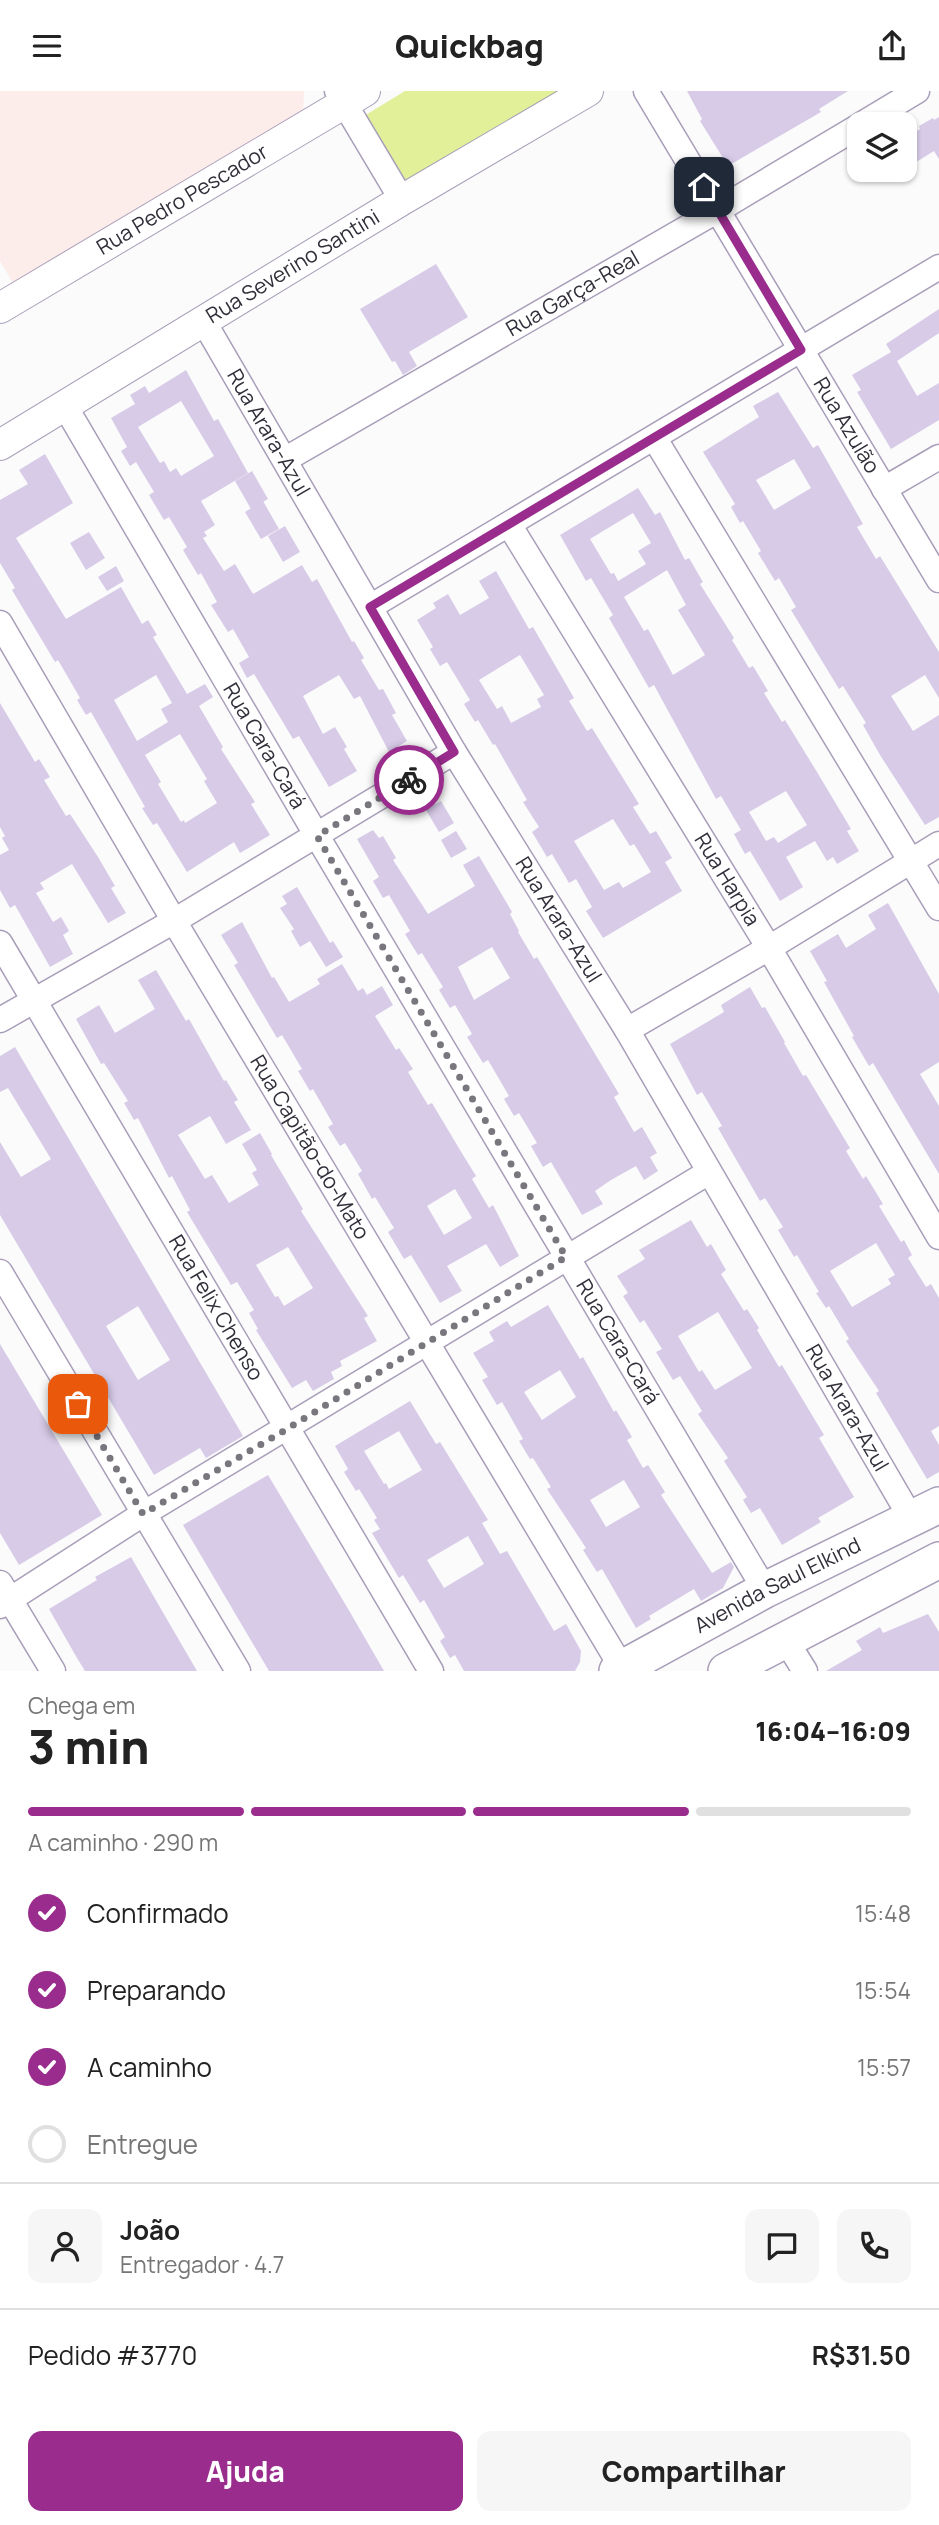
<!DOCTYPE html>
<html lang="pt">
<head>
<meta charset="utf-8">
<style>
  body { margin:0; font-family:Manrope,sans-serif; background:#f6f6f6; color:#222; height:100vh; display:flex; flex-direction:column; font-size:26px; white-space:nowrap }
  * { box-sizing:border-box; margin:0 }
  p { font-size:23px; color:#767676 }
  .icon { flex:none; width:38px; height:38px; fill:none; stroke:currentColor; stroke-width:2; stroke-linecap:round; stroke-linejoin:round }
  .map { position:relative; height:1580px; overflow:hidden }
  .sheet { display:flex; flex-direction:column; background:#fff; flex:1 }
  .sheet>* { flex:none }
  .tools { position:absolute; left:847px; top:21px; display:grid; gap:14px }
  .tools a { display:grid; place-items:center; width:70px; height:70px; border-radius:14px; background:#fff; box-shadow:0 2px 5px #0004; font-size:35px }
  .pin { position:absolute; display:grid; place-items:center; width:60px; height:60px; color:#fff; margin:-30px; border-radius:14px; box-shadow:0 4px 10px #0006 }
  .courier { position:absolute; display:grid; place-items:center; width:70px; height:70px; margin:-35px; border:5px solid #992c8c; border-radius:50%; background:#fff; color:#222; box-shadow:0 2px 9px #0007 }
  .headline em { font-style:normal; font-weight:800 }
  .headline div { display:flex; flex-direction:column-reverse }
  .headline { display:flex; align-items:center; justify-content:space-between; height:119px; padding:0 28px }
  h1 { font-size:46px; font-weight:800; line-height:52px }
  .bar { display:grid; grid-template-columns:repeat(4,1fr); gap:10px 7px; align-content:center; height:84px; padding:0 28px }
  .bar i { height:9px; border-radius:5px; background:#e0e0e0 }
  .bar .selected { background:#992c8c }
  .bar p { grid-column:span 4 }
  .line { display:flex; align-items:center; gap:18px; padding:0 28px; border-top:2px solid #e0e0e0 }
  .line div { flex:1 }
  .round { display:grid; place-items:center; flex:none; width:74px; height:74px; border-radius:14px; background:#f6f6f6 }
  ol { padding:0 28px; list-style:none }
  li { display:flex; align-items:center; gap:21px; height:77px }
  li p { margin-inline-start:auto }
  li .icon { padding:7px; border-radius:50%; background:#992c8c; color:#fff; stroke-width:4 }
  li:last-child { color:#767676 }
  li i { width:38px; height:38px; border:4px solid #e0e0e0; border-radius:50% }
  .action { display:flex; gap:14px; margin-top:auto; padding:14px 28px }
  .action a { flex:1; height:80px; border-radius:14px; background:#992c8c; color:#fff; font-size:28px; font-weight:800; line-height:80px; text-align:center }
  .action a+a { background:#f6f6f6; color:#222 }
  header { display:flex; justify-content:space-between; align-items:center; height:91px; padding:0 28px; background:#fff; font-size:32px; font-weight:800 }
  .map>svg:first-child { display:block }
  .education { fill:#fdedea }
  .green { fill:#e1f099 }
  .building { fill:#d7cbe8; fill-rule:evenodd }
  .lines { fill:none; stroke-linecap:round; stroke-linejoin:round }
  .minor-casing { stroke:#a99eb9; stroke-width:27 }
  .tertiary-casing { stroke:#a99eb9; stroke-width:32 }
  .secondary-casing { stroke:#a99eb9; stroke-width:38 }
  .minor { stroke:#fff; stroke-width:24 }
  .tertiary { stroke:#fff; stroke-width:30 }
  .secondary { stroke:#fff; stroke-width:35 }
  .done { stroke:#79767e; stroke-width:7; stroke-dasharray:0 12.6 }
  .route { stroke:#992c8c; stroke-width:9 }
  .labels { text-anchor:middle; stroke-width:5; stroke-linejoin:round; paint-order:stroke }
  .street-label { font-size:21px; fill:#332f3a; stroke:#fff }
</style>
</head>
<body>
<header><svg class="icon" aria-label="menu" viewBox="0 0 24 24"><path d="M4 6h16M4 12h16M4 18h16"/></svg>Quickbag<svg class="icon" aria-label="share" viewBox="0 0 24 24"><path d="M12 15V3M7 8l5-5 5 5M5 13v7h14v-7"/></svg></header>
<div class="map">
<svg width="939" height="1580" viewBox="0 0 939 1580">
  <rect width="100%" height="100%" fill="#fbfbfb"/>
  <!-- education -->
  <path class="education" d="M 0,0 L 304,0 L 303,24 L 13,192 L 0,170 Z"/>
  <!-- green -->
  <path class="green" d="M 405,0 L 569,0 L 406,95 L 364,25 Z"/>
  <!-- building -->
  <g class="building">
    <path d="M 687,0 L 848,0 L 819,18 L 821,21 L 728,75 L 700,30 L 702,28 Z"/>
    <path d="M 939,26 L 939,68 L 934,60 L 905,78 L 905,48 L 920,38 L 919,35 L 933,27 L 934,29 Z"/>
    <path d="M 436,173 L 468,226 L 409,261 L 417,275 L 403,284 L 395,270 L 392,271 L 360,218 Z"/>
    <path d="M 939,218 L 939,242 L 897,270 L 917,305 L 939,292 L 939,329 L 891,358 L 857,301 L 861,299 L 852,284 L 891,261 L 886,253 Z"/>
    <path d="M 186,279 L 214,330 L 218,328 L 248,382 L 201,410 L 215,434 L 204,441 L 207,445 L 203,447 L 224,480 L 235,473 L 253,503 L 302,474 L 312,491 L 317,488 L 352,551 L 354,550 L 364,567 L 361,569 L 379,599 L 383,598 L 396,622 L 392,624 L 407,650 L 389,661 L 360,605 L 354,608 L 339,584 L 303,605 L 323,643 L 335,636 L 347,656 L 344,658 L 357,680 L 329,696 L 299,645 L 293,648 L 254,583 L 247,587 L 239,572 L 249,566 L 233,538 L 228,541 L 211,514 L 217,511 L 201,482 L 198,484 L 183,459 L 187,456 L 169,426 L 164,429 L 149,404 L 154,401 L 136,371 L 130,375 L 121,360 L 127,356 L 111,327 L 135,313 L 130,304 L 145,295 L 149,302 ZM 181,310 L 214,365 L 181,385 L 176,377 L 170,381 L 164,370 L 160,372 L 138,336 Z"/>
    <path d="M 778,301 L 813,357 L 818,354 L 863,433 L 857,436 L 876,468 L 880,465 L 939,561 L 939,607 L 925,584 L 891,605 L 913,640 L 939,624 L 939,726 L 925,734 L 880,664 L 863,634 L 866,632 L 843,595 L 839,598 L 791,519 L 796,516 L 779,487 L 775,490 L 758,462 L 761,460 L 743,430 L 740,432 L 731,416 L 735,413 L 703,361 L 759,326 L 753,315 ZM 794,368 L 811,397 L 774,419 L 756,389 Z"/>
    <path d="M 45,363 L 73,412 L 16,447 L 66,528 L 121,496 L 142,533 L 148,529 L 157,544 L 153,546 L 187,603 L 205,593 L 213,606 L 199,615 L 223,656 L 221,658 L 255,711 L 251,713 L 270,744 L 240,762 L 234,751 L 187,781 L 157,732 L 153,734 L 142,717 L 145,716 L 91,621 L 86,624 L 77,609 L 80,607 L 58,569 L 55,571 L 12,499 L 15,497 L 0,472 L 0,409 L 28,393 L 19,379 ZM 156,584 L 172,612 L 161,618 L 168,631 L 137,650 L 114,609 ZM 180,643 L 207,688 L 204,690 L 217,712 L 185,732 L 184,729 L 181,731 L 158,693 L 161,691 L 145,664 Z"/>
    <path d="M 252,380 L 268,408 L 251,418 L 235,390 Z"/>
    <path d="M 638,397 L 655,424 L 660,421 L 685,469 L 689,467 L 703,491 L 700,493 L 734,547 L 732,549 L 749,577 L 753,575 L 768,600 L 764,602 L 782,631 L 785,629 L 817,681 L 851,738 L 847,740 L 859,760 L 837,773 L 833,766 L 827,770 L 815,750 L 786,766 L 803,796 L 780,810 L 750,760 L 745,763 L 734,743 L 741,739 L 721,705 L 716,708 L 654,594 L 649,597 L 609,527 L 613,524 L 591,487 L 586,490 L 560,444 ZM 633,422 L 651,452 L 638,460 L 646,473 L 618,490 L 614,482 L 611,483 L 590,448 ZM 667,479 L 686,514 L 678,519 L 705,564 L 673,584 L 648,538 L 644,540 L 624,506 ZM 786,700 L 807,734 L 778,752 L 774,746 L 766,750 L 749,721 Z"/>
    <path d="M 263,410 L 279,438 L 261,448 L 245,421 Z"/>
    <path d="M 285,435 L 300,461 L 283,471 L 268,445 Z"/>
    <path d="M 89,441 L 105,467 L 86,479 L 70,452 Z"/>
    <path d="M 116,475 L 124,490 L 107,500 L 98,486 Z"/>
    <path d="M 496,480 L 529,538 L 533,536 L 574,607 L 569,610 L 587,640 L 592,637 L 639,713 L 633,716 L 650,743 L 656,740 L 672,767 L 665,771 L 682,800 L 603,847 L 586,820 L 592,816 L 576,788 L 569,792 L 552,763 L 547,766 L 532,741 L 539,736 L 523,711 L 527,709 L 495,653 L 493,654 L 478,629 L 475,631 L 464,613 L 470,609 L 447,571 L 440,575 L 430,558 L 433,556 L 417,529 L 436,517 L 433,512 L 448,503 L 460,524 L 489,507 L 479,490 ZM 520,564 L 544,604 L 537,608 L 541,616 L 511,632 L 502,615 L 497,618 L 479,589 ZM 613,728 L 630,755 L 634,753 L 651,781 L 623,797 L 619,791 L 604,799 L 574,750 Z"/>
    <path d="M 0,612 L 35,671 L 39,668 L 50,686 L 44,689 L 66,725 L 70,723 L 98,766 L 115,795 L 111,797 L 126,822 L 108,832 L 72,773 L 40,792 L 44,798 L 36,802 L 53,831 L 61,826 L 69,840 L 63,844 L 73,863 L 50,876 L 15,814 L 10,817 L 0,799 L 0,764 L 9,759 L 2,747 L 5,745 L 0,736 Z"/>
    <path d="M 441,710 L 454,732 L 439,741 L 426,719 Z"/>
    <path d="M 373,739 L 379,747 L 383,745 L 396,767 L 393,769 L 428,823 L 475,795 L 463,774 L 479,765 L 512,821 L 510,823 L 519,840 L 518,841 L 534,868 L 537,866 L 619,1003 L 614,1006 L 634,1041 L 642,1036 L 657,1062 L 650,1066 L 658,1080 L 644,1089 L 636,1075 L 611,1089 L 595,1100 L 603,1113 L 582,1124 L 551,1071 L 543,1076 L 531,1055 L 537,1052 L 519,1022 L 514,1025 L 504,1008 L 509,1005 L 488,969 L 483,972 L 467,946 L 472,943 L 455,914 L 450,917 L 439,899 L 443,896 L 422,862 L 418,864 L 405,843 L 410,840 L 389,804 L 383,807 L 373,790 L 379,786 L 357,748 ZM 492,856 L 510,887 L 474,909 L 458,876 Z"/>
    <path d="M 456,740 L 467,758 L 451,767 L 441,749 Z"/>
    <path d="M 297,796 L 330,852 L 333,850 L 343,866 L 326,876 L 310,850 L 300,856 L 291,840 L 294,838 L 280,817 L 287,813 L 282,805 Z"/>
    <path d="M 888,812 L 939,903 L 939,971 L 920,983 L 939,1015 L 939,1083 L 873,972 L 869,975 L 852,946 L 854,945 L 824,891 L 827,890 L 810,860 L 838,843 L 846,857 L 876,838 L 868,824 Z"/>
    <path d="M 242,831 L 272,887 L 274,886 L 289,911 L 320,893 L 317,888 L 342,873 L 358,900 L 363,897 L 367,904 L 382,895 L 393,914 L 375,925 L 396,959 L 399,957 L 413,978 L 408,981 L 428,1014 L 432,1012 L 460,1059 L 476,1085 L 472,1088 L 489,1117 L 493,1114 L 519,1165 L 500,1176 L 486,1153 L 447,1175 L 462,1200 L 440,1212 L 411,1164 L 404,1168 L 388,1141 L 394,1137 L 375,1106 L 372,1108 L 358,1083 L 362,1080 L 345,1052 L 340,1055 L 328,1036 L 333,1033 L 313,998 L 310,1000 L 298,980 L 302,978 L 282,944 L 277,947 L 234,874 L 238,872 L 221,844 ZM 455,1098 L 472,1127 L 444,1144 L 427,1115 Z"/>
    <path d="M 156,879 L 186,930 L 189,928 L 224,990 L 226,989 L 238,1009 L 234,1011 L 251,1039 L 226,1053 L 210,1025 L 178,1044 L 205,1088 L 212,1084 L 229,1112 L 259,1094 L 252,1082 L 257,1079 L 242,1053 L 260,1042 L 272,1063 L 271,1064 L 303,1118 L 301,1120 L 368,1225 L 364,1227 L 377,1250 L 340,1270 L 342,1275 L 331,1281 L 334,1288 L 313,1300 L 306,1289 L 292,1297 L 256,1239 L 258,1238 L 249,1222 L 254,1219 L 237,1191 L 231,1194 L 187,1121 L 190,1119 L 172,1085 L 169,1087 L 138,1027 L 134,1029 L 124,1012 L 128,1010 L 104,972 L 101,973 L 76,928 L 99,914 L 115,942 L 155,918 L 138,889 ZM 288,1156 L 313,1197 L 284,1215 L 278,1205 L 275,1206 L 256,1174 Z"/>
    <path d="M 750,896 L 762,917 L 765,916 L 785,951 L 784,952 L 803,985 L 806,984 L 850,1057 L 846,1060 L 863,1088 L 866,1085 L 883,1113 L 879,1115 L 901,1151 L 904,1149 L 912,1164 L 908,1167 L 926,1196 L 931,1193 L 939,1207 L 939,1335 L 931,1340 L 939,1354 L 939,1381 L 927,1388 L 876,1302 L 879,1300 L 846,1250 L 849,1248 L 829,1215 L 826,1217 L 816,1202 L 819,1201 L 797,1164 L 794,1166 L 778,1139 L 783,1136 L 765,1107 L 760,1110 L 718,1037 L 722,1035 L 702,1001 L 697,1004 L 670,953 L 724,921 L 721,914 ZM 876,1152 L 895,1184 L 888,1188 L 891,1193 L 852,1216 L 830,1180 Z"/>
    <path d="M 15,956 L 243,1345 L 206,1367 L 200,1357 L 154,1384 L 0,1124 L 0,1051 L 21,1086 L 51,1068 L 8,997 L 0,1001 L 0,965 ZM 138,1215 L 170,1269 L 138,1289 L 106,1235 Z"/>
    <path d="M 691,1129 L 707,1156 L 711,1153 L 726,1179 L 721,1183 L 744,1220 L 747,1218 L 759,1237 L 757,1239 L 779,1276 L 782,1274 L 824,1344 L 819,1347 L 854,1406 L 818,1427 L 821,1431 L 782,1454 L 760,1417 L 751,1422 L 743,1409 L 747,1406 L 724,1370 L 728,1367 L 698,1323 L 702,1320 L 680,1285 L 673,1289 L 656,1261 L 662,1258 L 644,1229 L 640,1232 L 623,1205 L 628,1202 L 617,1185 L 645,1168 L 639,1159 ZM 718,1221 L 752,1277 L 715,1299 L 702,1279 L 699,1281 L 678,1245 Z"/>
    <path d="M 548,1214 L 580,1268 L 583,1266 L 614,1321 L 616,1319 L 632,1346 L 627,1349 L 643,1377 L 648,1374 L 665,1401 L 661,1404 L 712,1482 L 731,1471 L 734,1476 L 723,1497 L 701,1510 L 694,1498 L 649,1525 L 651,1528 L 636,1537 L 602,1478 L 597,1481 L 583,1459 L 586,1457 L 547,1398 L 551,1396 L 533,1367 L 530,1368 L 519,1350 L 523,1348 L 502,1311 L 497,1314 L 482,1289 L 488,1286 L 473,1262 L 494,1250 L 489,1241 L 507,1230 L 511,1236 ZM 560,1279 L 576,1306 L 542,1329 L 524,1301 ZM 624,1389 L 640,1416 L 606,1436 L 590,1409 Z"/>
    <path d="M 0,1253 L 102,1424 L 19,1474 L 0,1442 Z"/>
    <path d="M 410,1310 L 436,1353 L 440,1351 L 488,1429 L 482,1432 L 500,1463 L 507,1460 L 554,1540 L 566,1533 L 581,1560 L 580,1571 L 575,1580 L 464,1580 L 455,1564 L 450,1567 L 440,1550 L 445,1546 L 424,1509 L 420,1512 L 403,1484 L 399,1487 L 372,1442 L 380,1438 L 374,1429 L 377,1427 L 359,1398 L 356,1400 L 344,1381 L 348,1378 L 335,1355 ZM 399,1340 L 422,1379 L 389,1398 L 386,1392 L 384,1393 L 364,1360 ZM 468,1445 L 484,1473 L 444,1497 L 427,1469 Z"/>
    <path d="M 268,1384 L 347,1516 L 384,1580 L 269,1580 L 213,1485 L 183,1434 Z"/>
    <path d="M 131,1466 L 161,1518 L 197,1580 L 85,1580 L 77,1567 L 49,1518 L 97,1489 L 95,1486 Z"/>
    <path d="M 928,1523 L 939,1541 L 939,1580 L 826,1580 L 862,1559 L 856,1550 L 880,1536 L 883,1542 Z"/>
  </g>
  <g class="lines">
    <defs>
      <g id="minor">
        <path d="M 337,0 L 402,109"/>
        <path id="s1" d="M 646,0 L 939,489"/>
        <path d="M 862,33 L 917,0"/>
        <path id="s2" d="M 204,231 L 454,661 L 627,939 L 911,1427"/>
        <path id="s3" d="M 65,315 L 317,745 L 765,1499"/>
        <path d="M 655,348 L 939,817"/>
        <path id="s4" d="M 286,368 L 718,119 L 859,35"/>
        <path d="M 884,398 L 939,366"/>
        <path id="s5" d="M 510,435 L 769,857 L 939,1146"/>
        <path d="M 370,516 L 939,176"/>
        <path id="s6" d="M 0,532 L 174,830 L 622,1577"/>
        <path id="s7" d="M 0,852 L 431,1580"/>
        <path d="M 0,929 L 174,830 L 454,661"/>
        <path d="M 627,939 L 769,857 L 939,753"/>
        <path d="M 0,1181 L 238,1580"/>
        <path d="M 0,1492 L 53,1580"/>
        <path d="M 0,1515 L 143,1423 L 709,1081"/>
        <path d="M 785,1548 L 805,1580"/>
      </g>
      <g id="tertiary">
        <path id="s8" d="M 0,217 L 365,0"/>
        <path id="s9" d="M 0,354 L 402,109 L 588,0"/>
      </g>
      <g id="secondary">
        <path id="s10" d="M 617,1580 L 765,1499 L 939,1414"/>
        <path d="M 726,1580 L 939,1469"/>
      </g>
    </defs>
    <!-- minor casing -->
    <use href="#minor" class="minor-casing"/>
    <!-- tertiary casing -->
    <use href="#tertiary" class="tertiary-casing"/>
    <!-- secondary casing -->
    <use href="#secondary" class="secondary-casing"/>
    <!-- minor -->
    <use href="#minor" class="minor"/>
    <!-- tertiary -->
    <use href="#tertiary" class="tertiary"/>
    <!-- secondary -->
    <use href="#secondary" class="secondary"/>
  </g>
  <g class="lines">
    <!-- done -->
    <path class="done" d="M 78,1313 L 143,1423 L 287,1338 L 566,1166 L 317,745 L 409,689"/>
    <!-- route -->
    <path class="route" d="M 409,689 L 454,661 L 370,516 L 801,259 L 704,96"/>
  </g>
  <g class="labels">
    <!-- street labels -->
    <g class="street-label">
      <text dy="7" stroke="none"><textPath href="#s8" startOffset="212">Rua Pedro Pescador</textPath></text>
      <text dy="7" stroke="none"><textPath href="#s9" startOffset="343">Rua Severino Santini</textPath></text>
      <text dy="7" stroke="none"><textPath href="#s4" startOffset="331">Rua Garça-Real</textPath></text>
      <text dy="7" stroke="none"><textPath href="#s1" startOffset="390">Rua Azulão</textPath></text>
      <text dy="7" stroke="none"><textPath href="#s2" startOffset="128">Rua Arara-Azul</textPath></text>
      <text dy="7" stroke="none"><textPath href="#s3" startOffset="394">Rua Cara-Cará</textPath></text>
      <text dy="7" stroke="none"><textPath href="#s5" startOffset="415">Rua Harpia</textPath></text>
      <text dy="7" stroke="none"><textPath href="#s2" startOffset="695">Rua Arara-Azul</textPath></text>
      <text dy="7" stroke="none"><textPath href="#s6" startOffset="609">Rua Capitão-do-Mato</textPath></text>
      <text dy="7" stroke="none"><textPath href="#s7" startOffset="424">Rua Felix Chenso</textPath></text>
      <text dy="7" stroke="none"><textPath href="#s3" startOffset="1087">Rua Cara-Cará</textPath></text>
      <text dy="7" stroke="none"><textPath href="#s2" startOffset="1262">Rua Arara-Azul</textPath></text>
      <text dy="7" stroke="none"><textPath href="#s10" startOffset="182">Avenida Saul Elkind</textPath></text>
    </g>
  </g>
</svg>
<div class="tools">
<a><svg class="icon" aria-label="layers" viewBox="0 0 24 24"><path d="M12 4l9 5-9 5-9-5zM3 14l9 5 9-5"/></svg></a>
</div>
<div class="pin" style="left:78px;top:1313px;background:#ea580c"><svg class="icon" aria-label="bag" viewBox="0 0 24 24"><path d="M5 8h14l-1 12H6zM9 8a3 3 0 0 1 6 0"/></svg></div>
<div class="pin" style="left:704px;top:96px;background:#1f2937"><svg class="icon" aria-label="home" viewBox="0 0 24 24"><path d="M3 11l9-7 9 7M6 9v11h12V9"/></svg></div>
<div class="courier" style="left:409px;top:689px"><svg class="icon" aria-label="bike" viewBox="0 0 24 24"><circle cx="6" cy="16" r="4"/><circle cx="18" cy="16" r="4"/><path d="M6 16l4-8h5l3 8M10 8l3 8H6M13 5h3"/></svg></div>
</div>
<section class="sheet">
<div class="headline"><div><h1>3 min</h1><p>Chega em</p></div><em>16:04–16:09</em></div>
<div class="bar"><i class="selected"></i><i class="selected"></i><i class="selected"></i><i></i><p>A caminho · 290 m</p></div>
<ol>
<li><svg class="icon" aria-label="check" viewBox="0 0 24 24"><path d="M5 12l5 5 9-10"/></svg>Confirmado<p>15:48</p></li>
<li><svg class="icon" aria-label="check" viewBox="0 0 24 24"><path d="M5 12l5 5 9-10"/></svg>Preparando<p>15:54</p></li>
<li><svg class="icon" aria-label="check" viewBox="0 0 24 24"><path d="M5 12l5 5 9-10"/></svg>A caminho<p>15:57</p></li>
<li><i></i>Entregue</li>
</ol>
<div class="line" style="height:126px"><a class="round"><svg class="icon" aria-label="person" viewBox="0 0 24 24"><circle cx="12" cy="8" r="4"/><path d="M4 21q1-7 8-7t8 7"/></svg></a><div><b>João</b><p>Entregador · 4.7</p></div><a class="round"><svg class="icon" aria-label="chat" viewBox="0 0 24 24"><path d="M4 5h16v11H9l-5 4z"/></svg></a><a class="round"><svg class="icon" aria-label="phone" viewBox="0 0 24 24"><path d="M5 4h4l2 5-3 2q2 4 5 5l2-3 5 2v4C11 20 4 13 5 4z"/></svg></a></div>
<div class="line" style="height:91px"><div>Pedido #3770</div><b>R$31.50</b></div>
<div class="action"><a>Ajuda</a><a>Compartilhar</a></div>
</section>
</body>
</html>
